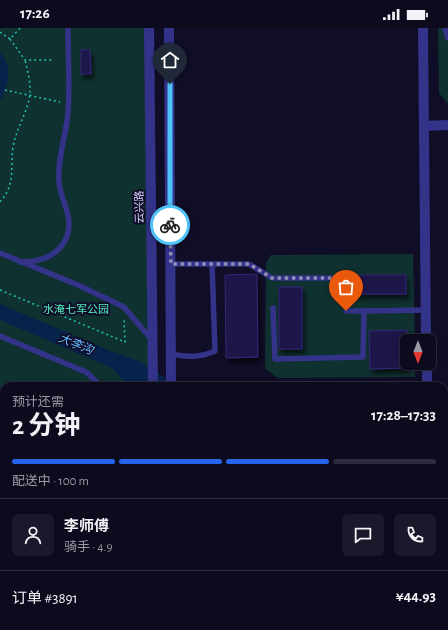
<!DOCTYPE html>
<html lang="zh">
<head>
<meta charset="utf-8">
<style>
  body { margin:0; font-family:"Alegreya Sans","Noto Sans SC",sans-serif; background:#1a182a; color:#f1f3f6; height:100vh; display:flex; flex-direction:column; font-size:15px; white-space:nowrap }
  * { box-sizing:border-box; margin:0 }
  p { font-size:13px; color:#9a9aa4 }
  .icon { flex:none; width:22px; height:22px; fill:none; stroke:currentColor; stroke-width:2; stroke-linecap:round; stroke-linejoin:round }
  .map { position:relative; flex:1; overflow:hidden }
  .panel { position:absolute; left:0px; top:354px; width:448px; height:248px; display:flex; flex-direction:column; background:#0c0a1d; border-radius:12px 12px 0 0; box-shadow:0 2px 6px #0003,0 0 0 1px #2c2b3b }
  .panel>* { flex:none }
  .needle { width:26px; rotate:180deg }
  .tools { position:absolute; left:400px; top:306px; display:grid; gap:8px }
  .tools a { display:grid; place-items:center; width:36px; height:36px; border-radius:6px; background:#0c0a1d; box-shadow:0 2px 6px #0003,0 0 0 1px #2c2b3b; font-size:20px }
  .pin { position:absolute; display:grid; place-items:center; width:34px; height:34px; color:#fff; margin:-41px -17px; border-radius:50% 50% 50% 0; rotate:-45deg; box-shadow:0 0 4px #0007 }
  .pin .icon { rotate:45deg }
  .courier { position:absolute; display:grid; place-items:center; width:40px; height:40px; margin:-20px; border:3px solid #4fc3f7; border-radius:50%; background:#fff; color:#222; box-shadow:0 1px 5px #0007 }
  .headline em { font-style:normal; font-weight:700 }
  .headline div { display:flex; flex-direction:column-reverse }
  .headline { display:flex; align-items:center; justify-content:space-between; height:68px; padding:0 12px }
  h1 { font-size:26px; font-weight:700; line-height:30px }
  .bar { display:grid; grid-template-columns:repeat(4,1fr); gap:6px 4px; align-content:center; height:48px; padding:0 12px }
  .bar i { height:5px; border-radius:3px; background:#2c2b3b }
  .bar .selected { background:#2563eb }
  .bar p { grid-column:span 4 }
  .line { display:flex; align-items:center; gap:10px; padding:0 12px; border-top:1px solid #2c2b3b }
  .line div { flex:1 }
  .round { display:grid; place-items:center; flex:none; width:42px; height:42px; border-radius:6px; background:#1a182a }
  .status { display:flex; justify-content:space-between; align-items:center; height:28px; padding:0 20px; background:#0c0a1d; direction:ltr }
  .status svg { height:11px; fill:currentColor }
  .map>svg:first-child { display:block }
  .green { fill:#0f312f }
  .water { fill:#07234b }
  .building { fill:#1f174a; stroke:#342778; filter:url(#shadow) }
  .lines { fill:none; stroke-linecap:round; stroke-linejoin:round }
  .path { stroke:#23c2b3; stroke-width:1.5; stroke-dasharray:2 3; stroke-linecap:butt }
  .service { stroke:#33338a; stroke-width:5.5 }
  .minor { stroke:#33338a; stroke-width:10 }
  .tertiary { stroke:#33338a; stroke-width:10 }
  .done { stroke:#918db3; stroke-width:4; stroke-dasharray:0 7.2 }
  .route { stroke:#4fc3f7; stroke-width:5 }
  .labels { text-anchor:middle; stroke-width:4; stroke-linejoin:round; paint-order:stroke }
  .street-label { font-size:11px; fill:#d6d2ff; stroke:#100d27 }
  .park-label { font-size:11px; fill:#52ebbf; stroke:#100d27 }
  .water-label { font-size:12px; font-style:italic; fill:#60bbff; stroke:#100d27 }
</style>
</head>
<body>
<div class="status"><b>17:26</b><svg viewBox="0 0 49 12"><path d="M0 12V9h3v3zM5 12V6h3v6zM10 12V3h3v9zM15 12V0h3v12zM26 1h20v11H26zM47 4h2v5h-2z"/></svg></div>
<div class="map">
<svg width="448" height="602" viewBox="0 0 448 602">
  <defs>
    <filter id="shadow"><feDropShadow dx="2.5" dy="4.5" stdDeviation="2" flood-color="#0009"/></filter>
  </defs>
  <rect width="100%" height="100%" fill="#100d27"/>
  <!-- green -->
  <g class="green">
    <path d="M 0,0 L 149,0 L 153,358 L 4,358 L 4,485 L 0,482 Z"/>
    <path d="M 438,0 L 448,0 L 448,76 L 439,65 Z"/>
    <path d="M 413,226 L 415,313 L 407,313 L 407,335 L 415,335 L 415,349 L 278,350 L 265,341 L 266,235 L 271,227 Z"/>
    <path d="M 444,507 L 448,516 L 448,602 L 173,602 L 173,598 L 444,598 Z"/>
  </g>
  <!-- water -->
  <g class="water">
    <path d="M 0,25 C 13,37 9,59 0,72 Z"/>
    <path d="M 0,276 L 113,324 L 139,333 L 171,354 L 174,358 L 128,358 L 112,340 L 0,292 Z"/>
  </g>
  <!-- building -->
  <g class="building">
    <path d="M 81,22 L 90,22 L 91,46 L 81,46 Z"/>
    <path d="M 257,246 L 258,329 L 226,330 L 225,247 Z"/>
    <rect x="353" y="247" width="53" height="19"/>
    <rect x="279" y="259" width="23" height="62"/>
    <path d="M 407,302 L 407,340 L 370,341 L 369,303 Z"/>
  </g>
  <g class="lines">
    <!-- path -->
    <g class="path">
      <path d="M 0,4 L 10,11 L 20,0"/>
      <path d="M 10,11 L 25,32 L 54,32"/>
      <path d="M 5,62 L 60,74"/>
      <path d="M 0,174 C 16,156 10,140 13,119 C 16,102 25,88 29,72 C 32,58 28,45 25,32"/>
      <path d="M 0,262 L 125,314 L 124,291"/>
      <path d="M 0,469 L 4,472"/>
    </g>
    <!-- service -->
    <g class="service">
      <path d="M 445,0 L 448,10"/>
      <path d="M 0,225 L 78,257 L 124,279 L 152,312"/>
      <path d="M 20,234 C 40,234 59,229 67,208 C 74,187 60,172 59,154 C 57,131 66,108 68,85 C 70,57 68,28 68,0"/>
      <path d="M 171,236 L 249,236 L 272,250 L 347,250 L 346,283 L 364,283"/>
      <path d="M 273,280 L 275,331 L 363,329 L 364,283 L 426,282"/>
      <path d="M 0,308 L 86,344 L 101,358"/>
      <path d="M 171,326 C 188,329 199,330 215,323 L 212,236"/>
      <path d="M 0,382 L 4,384"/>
      <path d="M 0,552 L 4,553"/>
      <path d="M 0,595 L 4,597"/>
      <path d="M 8,598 L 19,602"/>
      <path d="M 25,602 L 27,598"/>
    </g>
    <!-- minor -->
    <path class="minor" d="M 424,98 L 448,97"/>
    <!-- tertiary -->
    <g class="tertiary">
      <path d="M 149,0 L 153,358"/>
      <path d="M 169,0 L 171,358"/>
      <path d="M 423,0 L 426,313"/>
      <path d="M 427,335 L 427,358"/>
      <path d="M 444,376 L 448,374"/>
      <path d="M 444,387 L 448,389"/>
      <path d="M 0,482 L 4,485"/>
      <path d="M 130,598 L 134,602"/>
      <path d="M 155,598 L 155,602"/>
      <path d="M 173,598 L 173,602"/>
    </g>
  </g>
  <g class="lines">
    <!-- done -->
    <path class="done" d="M 170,197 L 171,236 L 249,236 L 272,250 L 347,250 L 346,283"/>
    <!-- route -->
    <path class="route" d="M 170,56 L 170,197"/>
  </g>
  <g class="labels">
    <!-- street labels -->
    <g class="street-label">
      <text transform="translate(139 179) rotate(-91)" y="4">云兴路</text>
    </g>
    <!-- park labels -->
    <g class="park-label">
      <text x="76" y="285">水淹七军公园</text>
    </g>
    <!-- water labels -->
    <g class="water-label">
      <text transform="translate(76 316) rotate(22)" y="4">大李沟</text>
    </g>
  </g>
</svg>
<div class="tools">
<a><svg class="needle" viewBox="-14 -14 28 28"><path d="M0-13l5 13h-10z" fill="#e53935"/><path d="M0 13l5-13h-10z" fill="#9a9aa4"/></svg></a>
</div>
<div class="pin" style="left:346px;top:283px;background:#ea580c"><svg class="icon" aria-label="bag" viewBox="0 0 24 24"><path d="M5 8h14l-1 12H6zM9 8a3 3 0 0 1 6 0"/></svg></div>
<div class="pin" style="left:170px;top:56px;background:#1f2937"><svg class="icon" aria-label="home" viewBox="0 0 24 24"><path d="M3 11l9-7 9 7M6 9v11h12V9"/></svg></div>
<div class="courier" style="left:170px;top:197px"><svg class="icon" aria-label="bike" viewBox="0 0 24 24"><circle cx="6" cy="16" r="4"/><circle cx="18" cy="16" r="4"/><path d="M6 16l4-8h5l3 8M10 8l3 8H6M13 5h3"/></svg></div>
<section class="panel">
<div class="headline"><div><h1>2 分钟</h1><p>预计还需</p></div><em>17:28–17:33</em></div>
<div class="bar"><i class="selected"></i><i class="selected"></i><i class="selected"></i><i></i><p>配送中 · 100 m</p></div>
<div class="line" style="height:72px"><a class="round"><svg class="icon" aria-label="person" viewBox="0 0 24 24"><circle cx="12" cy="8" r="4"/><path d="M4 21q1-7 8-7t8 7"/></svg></a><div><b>李师傅</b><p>骑手 · 4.9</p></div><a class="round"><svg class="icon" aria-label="chat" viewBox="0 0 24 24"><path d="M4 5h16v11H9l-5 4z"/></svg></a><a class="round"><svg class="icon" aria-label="phone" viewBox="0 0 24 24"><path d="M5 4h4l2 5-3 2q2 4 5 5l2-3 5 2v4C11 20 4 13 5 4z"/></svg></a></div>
<div class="line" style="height:52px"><div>订单 #3891</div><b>¥44.93</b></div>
</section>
</div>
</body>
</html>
